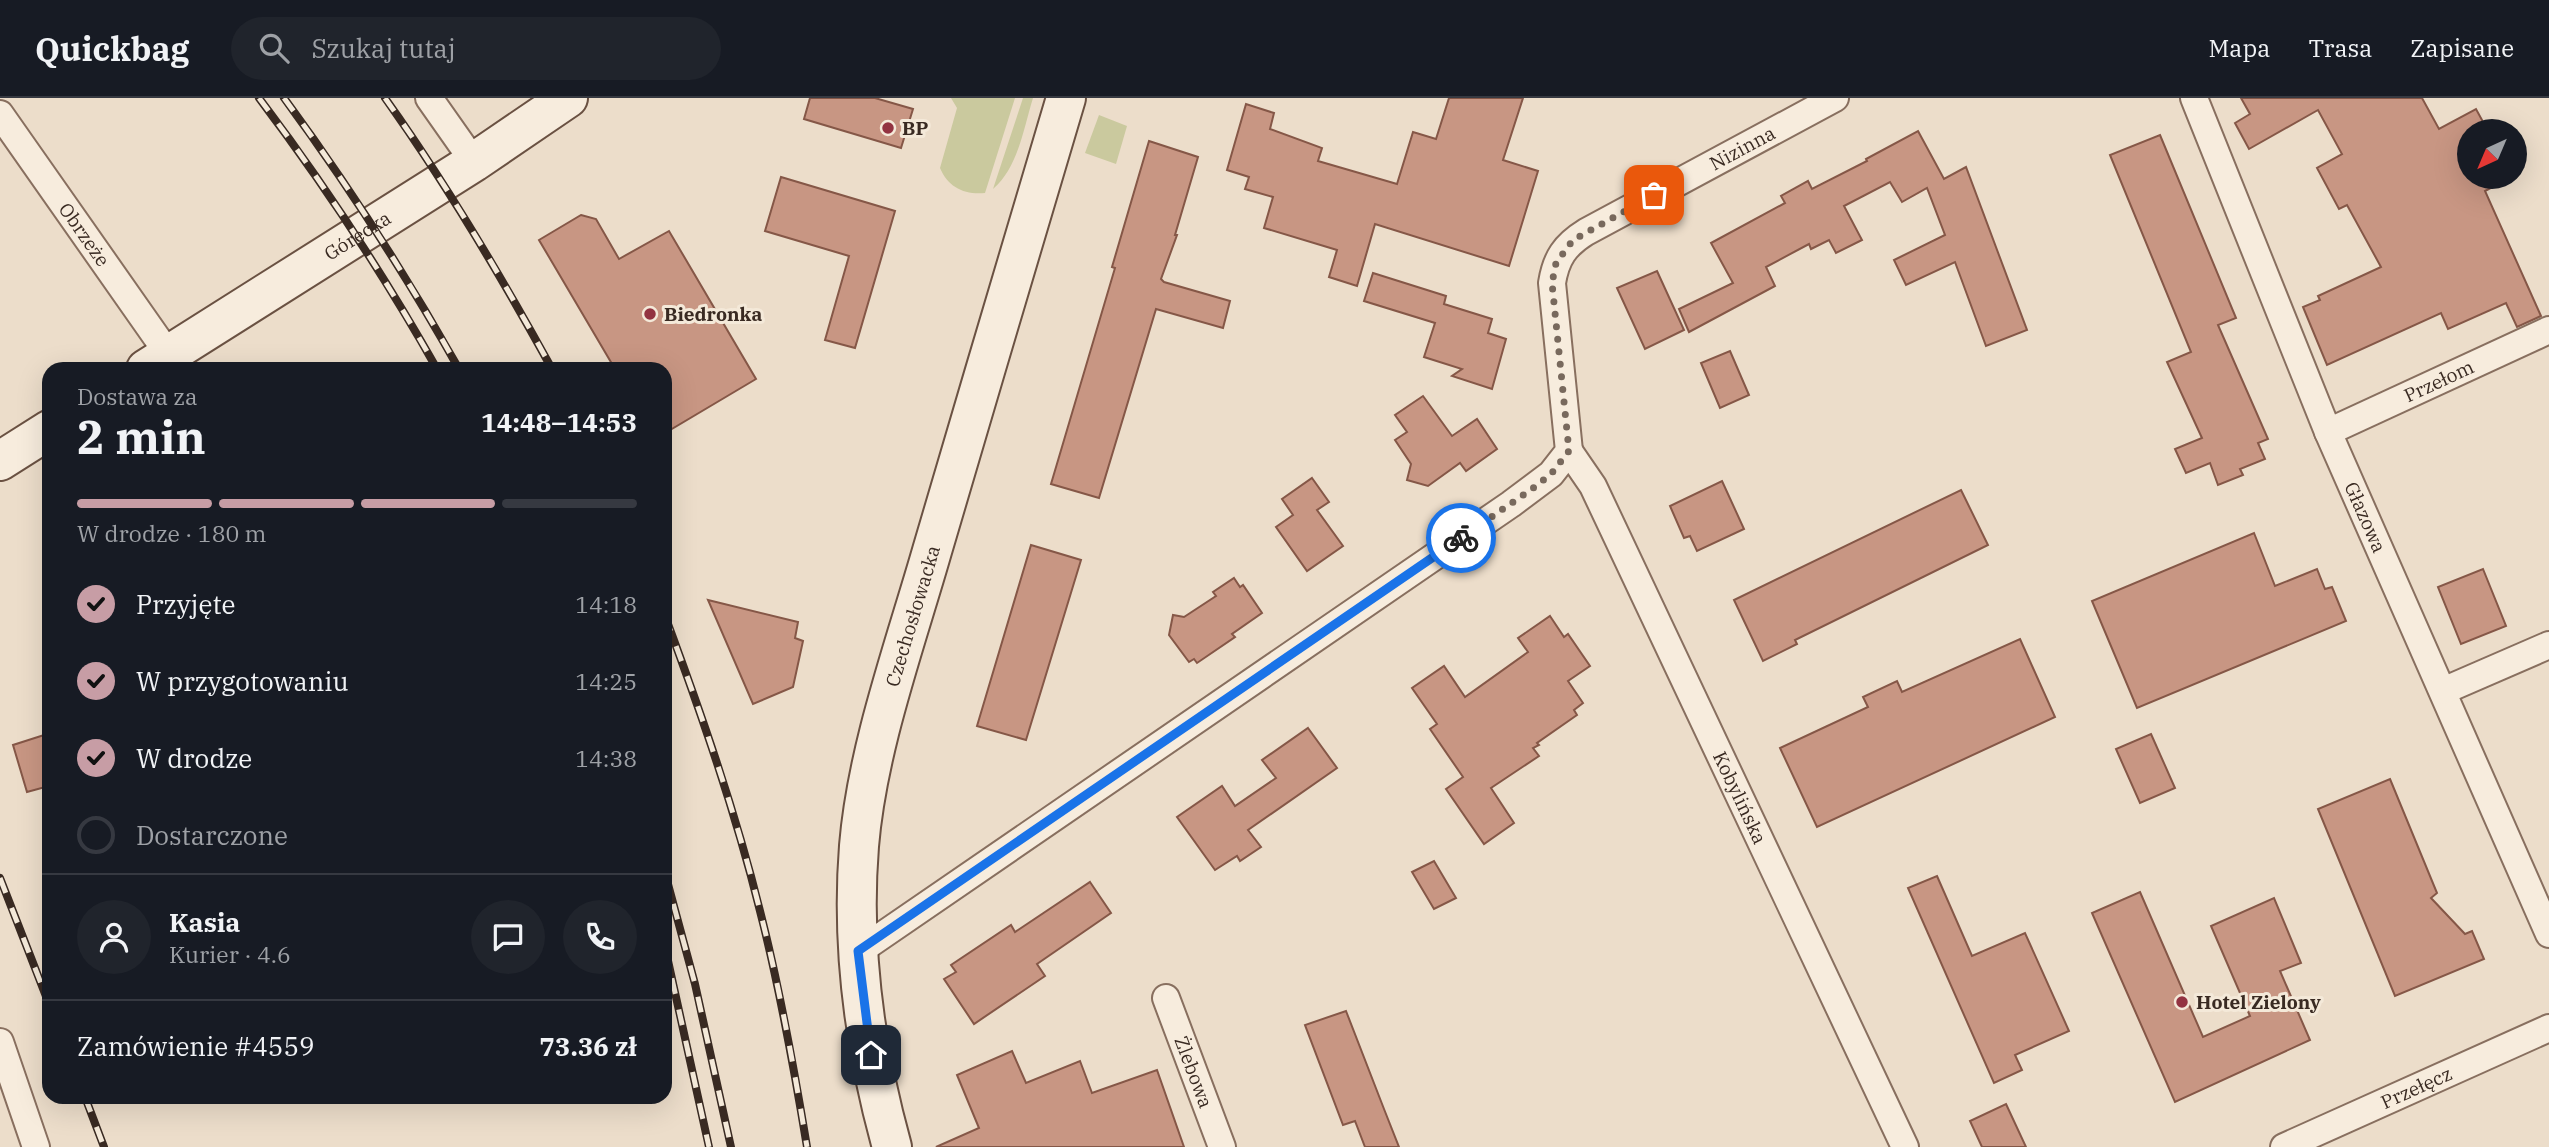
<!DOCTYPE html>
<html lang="pl">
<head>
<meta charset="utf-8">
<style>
  body { margin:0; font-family:"IBM Plex Serif",serif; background:#20242c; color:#f1f3f6; height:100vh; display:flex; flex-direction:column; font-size:26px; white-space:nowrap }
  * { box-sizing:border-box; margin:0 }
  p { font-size:23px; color:#9ea1a6 }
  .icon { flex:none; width:38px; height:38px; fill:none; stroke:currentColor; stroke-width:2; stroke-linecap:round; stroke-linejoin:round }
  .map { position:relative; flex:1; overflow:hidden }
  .details { position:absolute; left:42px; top:264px; width:630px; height:742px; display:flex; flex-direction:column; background:#171b24; border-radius:21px; box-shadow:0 7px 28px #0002 }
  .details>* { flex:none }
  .needle { width:46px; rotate:224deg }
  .fabs { position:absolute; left:2457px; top:21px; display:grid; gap:14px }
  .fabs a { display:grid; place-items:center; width:70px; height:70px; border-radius:50%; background:#171b24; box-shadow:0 7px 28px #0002; font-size:35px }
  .pin { position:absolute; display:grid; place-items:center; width:60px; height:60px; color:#fff; margin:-30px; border-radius:14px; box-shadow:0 4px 10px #0006 }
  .courier { position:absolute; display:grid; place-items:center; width:70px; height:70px; margin:-35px; border:5px solid #1a73e8; border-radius:50%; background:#fff; color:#222; box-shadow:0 2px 9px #0007 }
  .overview em { font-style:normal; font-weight:700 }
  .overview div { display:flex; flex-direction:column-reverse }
  .overview { display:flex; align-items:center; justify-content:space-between; height:119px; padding:0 35px }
  h1 { font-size:46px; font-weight:700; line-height:52px }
  .bar { display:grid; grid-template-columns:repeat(4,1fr); gap:10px 7px; align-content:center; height:84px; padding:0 35px }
  .bar i { height:9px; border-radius:5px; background:#363941 }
  .bar .current { background:#c79da5 }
  .bar p { grid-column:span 4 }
  .line { display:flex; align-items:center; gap:18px; padding:0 35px; border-top:2px solid #363941 }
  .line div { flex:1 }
  .round { display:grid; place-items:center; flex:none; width:74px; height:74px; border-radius:37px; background:#20242c }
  ol { padding:0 35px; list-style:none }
  li { display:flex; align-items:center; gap:21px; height:77px }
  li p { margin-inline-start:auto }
  li .icon { padding:7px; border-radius:50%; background:#c79da5; color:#111; stroke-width:4 }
  li:last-child { color:#9ea1a6 }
  li i { width:38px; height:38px; border:4px solid #363941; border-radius:50% }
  header { display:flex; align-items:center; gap:42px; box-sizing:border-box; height:98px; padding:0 35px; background:#171b24; border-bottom:2px solid #363941 }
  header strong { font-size:33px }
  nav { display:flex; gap:38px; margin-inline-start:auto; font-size:24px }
  .search { width:490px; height:63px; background:#20242c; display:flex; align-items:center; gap:18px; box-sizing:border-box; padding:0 24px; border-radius:38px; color:#9ea1a6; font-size:26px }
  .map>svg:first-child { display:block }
  .green { fill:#cac99e }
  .building { fill:#c89683; stroke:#855747; stroke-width:2 }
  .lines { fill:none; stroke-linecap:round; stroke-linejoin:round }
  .street-casing { stroke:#886f5f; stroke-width:30 }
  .secondary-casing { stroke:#6a5142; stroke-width:42 }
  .street { stroke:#f7ecdd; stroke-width:26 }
  .secondary { stroke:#f7ecdd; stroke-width:38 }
  .rail-casing { stroke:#392a22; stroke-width:8 }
  .rail { stroke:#f4e9d9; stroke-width:5; stroke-dasharray:16; stroke-linecap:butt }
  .done { stroke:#78695d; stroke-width:7; stroke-dasharray:0 12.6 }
  .route { stroke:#1a73e8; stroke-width:9 }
  .poi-dot { fill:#933341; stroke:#f4e9d9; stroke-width:2.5 }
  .labels { text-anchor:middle; stroke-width:6; stroke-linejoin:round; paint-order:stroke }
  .poi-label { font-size:19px; font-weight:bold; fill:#392a22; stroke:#f4e9d9; text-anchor:start }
  .street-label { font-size:19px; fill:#392a22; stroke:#f4e9d9 }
</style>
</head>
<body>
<header>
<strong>Quickbag</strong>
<div class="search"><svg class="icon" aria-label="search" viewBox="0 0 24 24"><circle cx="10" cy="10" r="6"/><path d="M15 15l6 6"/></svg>Szukaj tutaj</div>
<nav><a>Mapa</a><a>Trasa</a><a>Zapisane</a></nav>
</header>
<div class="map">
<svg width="2549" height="1049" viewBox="0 0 2549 1049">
  <rect width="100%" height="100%" fill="#ecddca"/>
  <!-- green -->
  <g class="green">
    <path d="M 951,0 L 1015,0 L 985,95 C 964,97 948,89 940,70 L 957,10 Z"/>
    <path d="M 1023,0 L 1033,0 C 1024,29 1018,70 993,91 Z"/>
    <path d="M 1099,17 L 1127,28 L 1116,66 L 1085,55 Z"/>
  </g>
  <!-- building -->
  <g class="building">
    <path d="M 810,0 L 875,0 L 913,11 L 901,50 L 804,21 Z"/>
    <path d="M 1449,0 L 1523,0 L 1503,62 L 1538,73 L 1509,168 L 1375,126 L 1357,188 L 1329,179 L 1337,152 L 1264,130 L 1273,99 L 1245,91 L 1249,79 L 1227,72 L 1246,6 L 1274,15 L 1270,31 L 1322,50 L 1318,63 L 1397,86 L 1413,34 L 1436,41 Z"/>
    <path d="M 2241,0 L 2422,0 L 2439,31 L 2476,11 L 2488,33 L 2469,33 L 2469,79 L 2511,79 L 2485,93 L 2541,218 L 2517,229 L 2506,205 L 2448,231 L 2441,215 L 2327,267 L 2303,209 L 2320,202 L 2318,198 L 2381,169 L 2347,107 L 2339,111 L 2317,70 L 2342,56 L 2318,12 L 2249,51 L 2235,25 L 2250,16 Z"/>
    <path d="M 1918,33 L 1944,81 L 1966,69 L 2027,232 L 1986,248 L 1955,164 L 1906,187 L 1894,162 L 1945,137 L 1927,90 L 1902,104 L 1890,84 L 1844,108 L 1862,142 L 1836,155 L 1829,142 L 1811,151 L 1809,146 L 1766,169 L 1775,188 L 1689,234 L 1679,211 L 1733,185 L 1711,145 L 1785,105 L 1781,98 L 1808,83 L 1812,91 L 1867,63 L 1866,61 Z"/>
    <path d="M 2160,37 L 2236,220 L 2218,227 L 2268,341 L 2258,345 L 2265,361 L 2240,371 L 2243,377 L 2218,387 L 2210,365 L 2186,375 L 2175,351 L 2202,340 L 2167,264 L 2191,254 L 2110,57 Z"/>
    <path d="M 1149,43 L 1198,59 L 1175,137 L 1177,137 L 1161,181 L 1164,184 L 1230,203 L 1223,230 L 1156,211 L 1099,400 L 1051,386 L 1115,170 L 1112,169 Z"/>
    <path d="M 781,79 L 895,113 L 855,250 L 825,242 L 849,158 L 765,133 Z"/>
    <path d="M 581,117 L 596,121 L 619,161 L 669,133 L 756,281 L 665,335 L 665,271 L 615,271 L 539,142 Z"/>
    <path d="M 1657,173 L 1684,232 L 1645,251 L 1617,190 Z"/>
    <path d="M 1373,175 L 1446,198 L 1444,206 L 1492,221 L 1488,235 L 1506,241 L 1492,291 L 1452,278 L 1462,271 L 1424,259 L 1435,225 L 1364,203 Z"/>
    <path d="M 1730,253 L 1749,297 L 1720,310 L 1701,265 Z"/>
    <path d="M 1423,298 L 1452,338 L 1477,321 L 1497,351 L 1466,373 L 1460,365 L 1428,388 L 1407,382 L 1411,366 L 1395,342 L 1407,334 L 1395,317 Z"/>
    <path d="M 1312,380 L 1329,404 L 1317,412 L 1343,448 L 1307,473 L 1276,429 L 1293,417 L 1282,401 Z"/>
    <path d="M 1722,383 L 1744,431 L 1697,453 L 1690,438 L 1684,440 L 1670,408 Z"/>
    <path d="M 1961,392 L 1988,447 L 1795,542 L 1797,546 L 1763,563 L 1734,502 Z"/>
    <path d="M 2254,435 L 2275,488 L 2317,471 L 2325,491 L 2332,489 L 2346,523 L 2137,610 L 2092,503 Z"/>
    <path d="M 1031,447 L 1081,462 L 1026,642 L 977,628 Z"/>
    <path d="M 2483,471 L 2506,528 L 2461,546 L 2438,489 Z"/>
    <path d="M 1234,480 L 1240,489 L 1243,487 L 1262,515 L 1232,536 L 1235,539 L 1197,565 L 1194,561 L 1189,564 L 1169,537 L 1173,517 L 1184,519 L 1216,498 L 1213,494 Z"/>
    <path d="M 708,502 L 798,524 L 795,540 L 803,543 L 793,589 L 753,606 Z"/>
    <path d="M 1550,518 L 1564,539 L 1568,536 L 1590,568 L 1568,583 L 1583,605 L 1574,612 L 1577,617 L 1537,645 L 1539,647 L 1533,650 L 1539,658 L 1491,690 L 1514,725 L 1484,746 L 1446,691 L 1463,679 L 1430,631 L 1437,626 L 1412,590 L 1444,568 L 1465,599 L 1528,554 L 1518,540 Z"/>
    <path d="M 2020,541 L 2055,619 L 1817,729 L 1780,650 L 1868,609 L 1863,599 L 1897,583 L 1902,594 Z"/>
    <path d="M 1308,630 L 1337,670 L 1248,732 L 1261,749 L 1240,763 L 1237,758 L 1215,772 L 1177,719 L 1222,688 L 1235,708 L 1276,680 L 1262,662 Z"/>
    <path d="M 2151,636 L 2175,690 L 2140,705 L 2116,651 Z"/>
    <path d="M 44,637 L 49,654 L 49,688 L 27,694 L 13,647 Z"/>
    <path d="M 2390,681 L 2437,795 L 2431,800 L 2465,836 L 2472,833 L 2484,861 L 2395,898 L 2318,711 Z"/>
    <path d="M 1434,763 L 1456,800 L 1434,811 L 1412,774 Z"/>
    <path d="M 1937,778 L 1972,858 L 2025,835 L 2069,933 L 2015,957 L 2022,972 L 1994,985 L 1908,790 Z"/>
    <path d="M 1090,784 L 1111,815 L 1037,866 L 1045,878 L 974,926 L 944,881 L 956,874 L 951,867 L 1011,827 L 1015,834 Z"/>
    <path d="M 2140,794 L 2203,939 L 2250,918 L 2211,828 L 2274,800 L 2301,865 L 2280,873 L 2310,942 L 2175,1004 L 2092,815 Z"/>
    <path d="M 1346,913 L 1384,1011 L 1399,1049 L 1365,1049 L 1355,1023 L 1343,1027 L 1305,927 Z"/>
    <path d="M 1012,953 L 1026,985 L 1080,963 L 1092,995 L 1157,972 L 1184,1049 L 936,1049 L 979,1030 L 957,977 Z"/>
    <path d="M 2006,1006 L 2026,1049 L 1982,1049 L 1970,1023 Z"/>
  </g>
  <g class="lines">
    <defs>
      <g id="street">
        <path d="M 429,0 L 474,64"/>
        <path id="s1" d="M 2194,0 L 2328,334 L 2549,836"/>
        <path id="s2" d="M 0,16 L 169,257"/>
        <path id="s3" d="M 2328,334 L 2549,232"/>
        <path id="s4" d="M 1569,353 L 1593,388 L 1905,1049"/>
        <path d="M 2443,593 L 2549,547"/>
        <path id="s5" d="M 858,854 L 1511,406 L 1551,376 L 1569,353 L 1552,185 C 1556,160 1565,147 1586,134 L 1835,0"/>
        <path id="s6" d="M 1166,900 L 1222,1049"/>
        <path d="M 0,944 L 36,1049"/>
        <path id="s7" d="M 2284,1049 L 2549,930"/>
      </g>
      <g id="secondary">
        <path id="s8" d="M 146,271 L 474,64 L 568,0"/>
        <path d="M 0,363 L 49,332"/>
        <path id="s9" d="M 892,1049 C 865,952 851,849 859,748 C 867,651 905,547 932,453 C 977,302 1020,151 1066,0"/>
      </g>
    </defs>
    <!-- street casing -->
    <use href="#street" class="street-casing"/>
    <!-- secondary casing -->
    <use href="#secondary" class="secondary-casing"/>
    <!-- street -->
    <use href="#street" class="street"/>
    <!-- secondary -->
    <use href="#secondary" class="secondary"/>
    <defs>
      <g id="rail">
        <path d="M 259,0 C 324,86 384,177 437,271"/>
        <path d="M 284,0 C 348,87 406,177 459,271"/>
        <path d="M 385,0 C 447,87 501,178 552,271"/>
        <path d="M 665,518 C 701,615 735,712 760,813 C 780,891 794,970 807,1049"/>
        <path d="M 665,775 L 695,886 L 731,1049"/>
        <path d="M 0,780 L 49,906"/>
        <path d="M 665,849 L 709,1049"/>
        <path d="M 85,999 L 104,1049"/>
      </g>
    </defs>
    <!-- rail casing -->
    <use href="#rail" class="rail-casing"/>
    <!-- rail -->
    <use href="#rail" class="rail"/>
  </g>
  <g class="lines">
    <!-- done -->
    <path class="done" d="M 1461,440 L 1532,391 L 1551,376 L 1569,353 L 1552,185 L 1556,165 L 1573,142 L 1654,97"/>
    <!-- route -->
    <path class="route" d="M 871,957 L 858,853 L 1461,440"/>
  </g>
  <!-- markers -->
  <g class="poi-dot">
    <circle cx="888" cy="30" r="7"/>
    <circle cx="650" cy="216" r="7"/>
    <circle cx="2182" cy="904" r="7"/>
  </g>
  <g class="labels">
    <!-- poi labels -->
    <g class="poi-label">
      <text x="902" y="37">BP</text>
      <text x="664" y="223">Biedronka</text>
      <text x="2196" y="911">Hotel Zielony</text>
    </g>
    <!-- street labels -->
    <g class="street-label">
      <text dy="7" stroke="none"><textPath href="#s5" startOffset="1281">Nizinna</textPath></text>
      <text dy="7" stroke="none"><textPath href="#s2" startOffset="147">Obrzeże</textPath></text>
      <text dy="7" stroke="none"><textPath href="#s8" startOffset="250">Górecka</textPath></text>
      <text dy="7" stroke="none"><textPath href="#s3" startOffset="122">Przełom</textPath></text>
      <text dy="7" stroke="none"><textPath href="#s1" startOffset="453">Głazowa</textPath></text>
      <text dy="7" stroke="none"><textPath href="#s9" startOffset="541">Czechosłowacka</textPath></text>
      <text dy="7" stroke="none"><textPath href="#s4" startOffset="387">Kobylińska</textPath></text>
      <text dy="7" stroke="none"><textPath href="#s6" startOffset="79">Żlebowa</textPath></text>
      <text dy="7" stroke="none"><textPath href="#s7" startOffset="145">Przełęcz</textPath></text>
    </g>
  </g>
</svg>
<div class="fabs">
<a><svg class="needle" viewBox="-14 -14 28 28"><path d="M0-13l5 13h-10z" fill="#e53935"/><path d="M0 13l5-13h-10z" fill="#9ea1a6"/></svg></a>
</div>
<div class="pin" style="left:1654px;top:97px;background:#ea580c"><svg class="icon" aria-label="bag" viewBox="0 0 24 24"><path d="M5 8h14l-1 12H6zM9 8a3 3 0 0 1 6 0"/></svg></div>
<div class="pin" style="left:871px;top:957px;background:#1f2937"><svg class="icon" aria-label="home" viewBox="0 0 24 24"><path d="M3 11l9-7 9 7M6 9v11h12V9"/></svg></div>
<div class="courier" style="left:1461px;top:440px"><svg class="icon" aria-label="bike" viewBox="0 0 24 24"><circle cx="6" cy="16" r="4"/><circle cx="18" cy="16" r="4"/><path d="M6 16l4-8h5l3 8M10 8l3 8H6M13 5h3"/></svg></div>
<section class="details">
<div class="overview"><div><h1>2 min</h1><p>Dostawa za</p></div><em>14:48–14:53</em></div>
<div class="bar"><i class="current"></i><i class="current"></i><i class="current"></i><i></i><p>W drodze · 180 m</p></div>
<ol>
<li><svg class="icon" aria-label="check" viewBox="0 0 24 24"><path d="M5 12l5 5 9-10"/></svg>Przyjęte<p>14:18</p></li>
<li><svg class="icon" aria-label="check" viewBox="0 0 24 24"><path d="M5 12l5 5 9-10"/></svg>W przygotowaniu<p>14:25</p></li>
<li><svg class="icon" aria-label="check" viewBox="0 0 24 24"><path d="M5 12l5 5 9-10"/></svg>W drodze<p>14:38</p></li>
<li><i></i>Dostarczone</li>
</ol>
<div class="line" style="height:126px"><a class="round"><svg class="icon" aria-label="person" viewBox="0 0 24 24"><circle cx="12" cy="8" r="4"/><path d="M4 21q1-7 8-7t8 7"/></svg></a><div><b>Kasia</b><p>Kurier · 4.6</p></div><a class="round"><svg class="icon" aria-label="chat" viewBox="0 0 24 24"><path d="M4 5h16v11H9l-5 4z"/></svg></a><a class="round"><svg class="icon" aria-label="phone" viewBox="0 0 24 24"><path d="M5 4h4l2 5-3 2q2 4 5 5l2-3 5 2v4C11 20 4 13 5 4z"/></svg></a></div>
<div class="line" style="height:91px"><div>Zamówienie #4559</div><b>73.36 zł</b></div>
</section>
</div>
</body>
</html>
